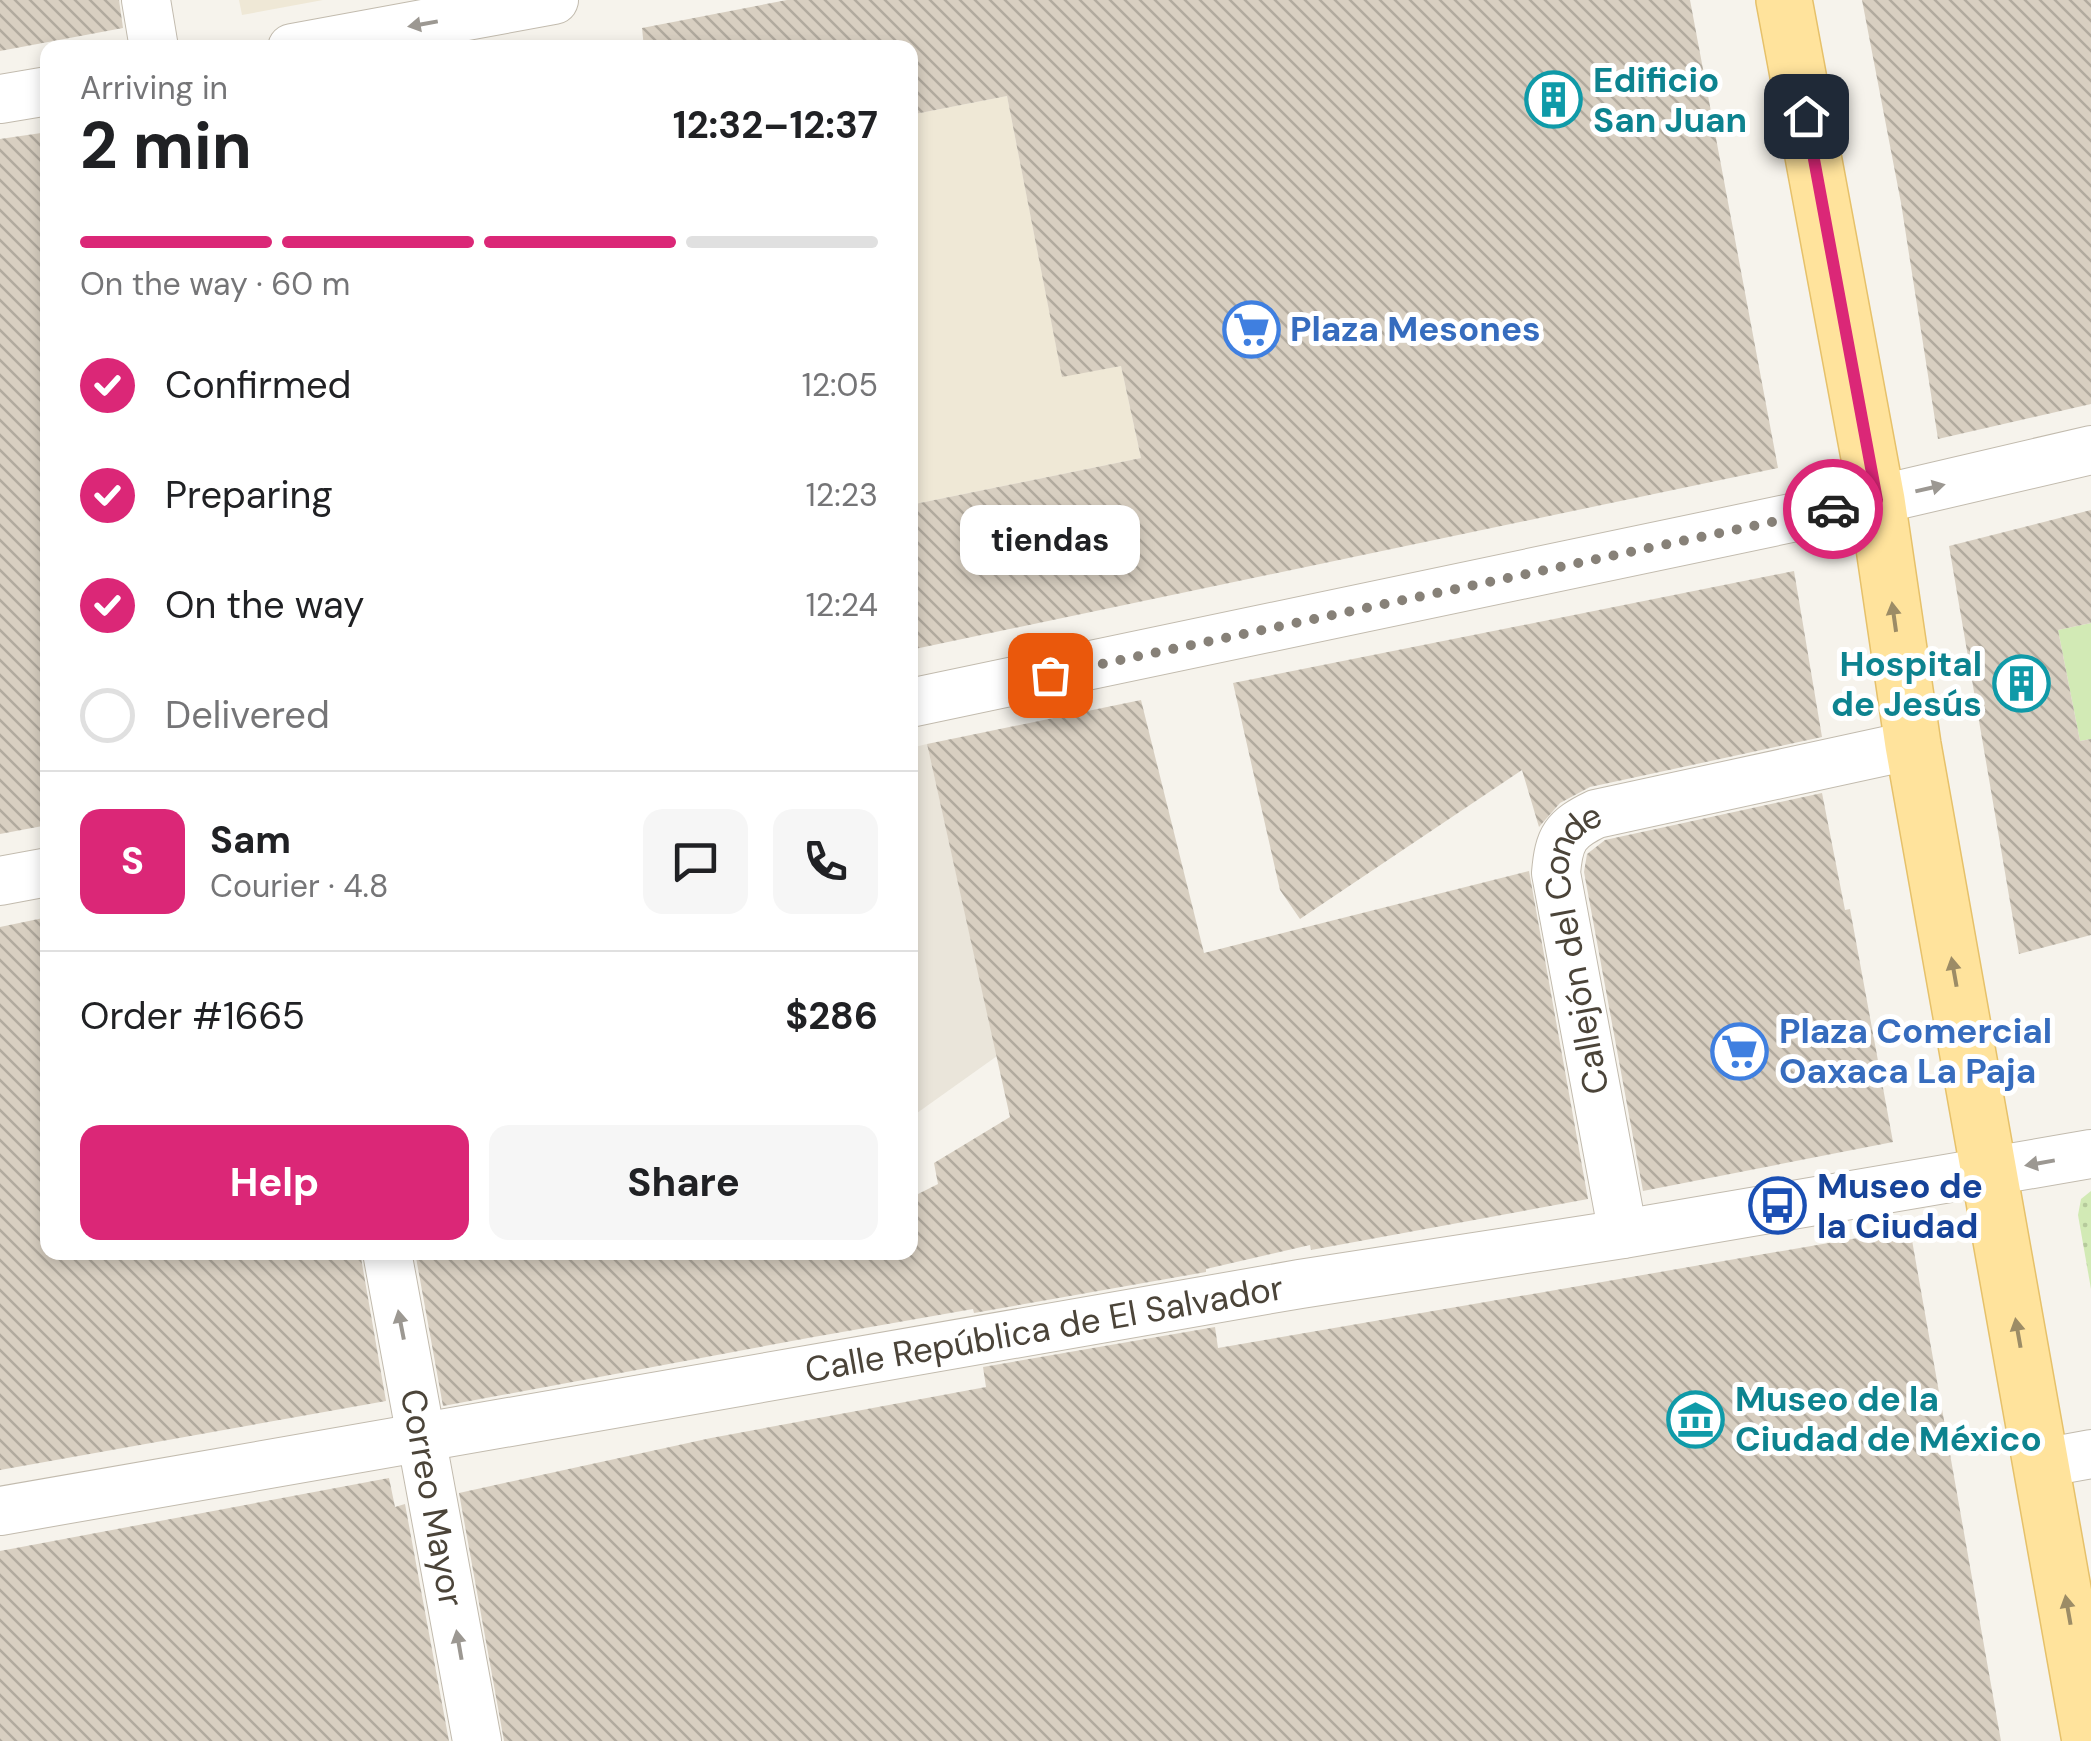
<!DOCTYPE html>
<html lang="en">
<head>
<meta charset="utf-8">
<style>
  body { margin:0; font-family:"DM Sans",sans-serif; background:#f6f6f6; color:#202124; height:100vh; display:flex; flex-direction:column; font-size:38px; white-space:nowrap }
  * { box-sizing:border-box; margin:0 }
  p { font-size:32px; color:#757577 }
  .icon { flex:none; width:55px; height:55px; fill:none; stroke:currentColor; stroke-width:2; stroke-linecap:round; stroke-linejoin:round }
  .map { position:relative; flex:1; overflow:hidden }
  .details { position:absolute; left:40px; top:40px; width:878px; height:1220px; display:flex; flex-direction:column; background:#fff; border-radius:20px; box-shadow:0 5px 15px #0003 }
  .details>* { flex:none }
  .pin { position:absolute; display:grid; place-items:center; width:85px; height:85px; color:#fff; margin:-42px; border-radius:20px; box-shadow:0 5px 15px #0006 }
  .courier { position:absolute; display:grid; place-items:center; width:100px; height:100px; margin:-50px; border:8px solid #db2777; border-radius:50%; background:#fff; color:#222; box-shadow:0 2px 12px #0007 }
  .bubble { position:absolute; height:70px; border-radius:20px; background:#fff; box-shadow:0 5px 15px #0003; font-size:32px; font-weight:700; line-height:70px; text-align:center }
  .headline em { font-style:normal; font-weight:700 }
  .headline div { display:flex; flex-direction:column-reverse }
  .headline { display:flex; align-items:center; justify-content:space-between; height:170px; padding:0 40px }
  h1 { font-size:65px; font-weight:700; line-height:75px }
  .bar { display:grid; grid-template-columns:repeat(4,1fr); gap:15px 10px; align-content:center; height:120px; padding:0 40px }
  .bar i { height:12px; border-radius:8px; background:#e0e0e0 }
  .bar .selected { background:#db2777 }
  .bar p { grid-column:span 4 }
  .line { display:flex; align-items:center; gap:25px; padding:0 40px; border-top:2px solid #e0e0e0 }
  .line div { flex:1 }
  .round { display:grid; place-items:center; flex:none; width:105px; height:105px; border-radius:20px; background:#f6f6f6 }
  ol { padding:0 40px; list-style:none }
  li { display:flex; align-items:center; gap:30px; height:110px }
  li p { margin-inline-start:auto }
  li .icon { padding:10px; border-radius:50%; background:#db2777; color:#fff; stroke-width:4 }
  li:last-child { color:#757577 }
  li i { width:55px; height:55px; border:5px solid #e0e0e0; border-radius:50% }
  .action { display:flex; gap:20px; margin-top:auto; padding:20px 40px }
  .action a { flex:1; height:115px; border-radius:20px; background:#db2777; color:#fff; font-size:40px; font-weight:700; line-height:115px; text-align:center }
  .action a+a { background:#f6f6f6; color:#202124 }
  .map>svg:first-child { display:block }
  .residential { fill:#eae5da }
  .education { fill:#efe8d6 }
  .grass { fill:url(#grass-dots) }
  .garden { fill:#d2eab5 }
  .building { fill:url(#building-back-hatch) }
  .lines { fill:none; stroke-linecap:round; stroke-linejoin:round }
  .minor-casing { stroke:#c2bbae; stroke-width:50 }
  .major-casing { stroke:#e6c16a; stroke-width:58 }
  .minor { stroke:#fff; stroke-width:48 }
  .major { stroke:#ffe39c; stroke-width:55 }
  .oneway { fill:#9c9892 }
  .oneway2 { fill:#9c8c66 }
  .done { stroke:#878178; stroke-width:10; stroke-dasharray:0 18 }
  .route { stroke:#db2777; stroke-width:12 }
  .labels { text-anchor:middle; stroke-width:10; stroke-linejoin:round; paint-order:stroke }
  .culture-label { font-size:35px; font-weight:bold; fill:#0d838f; stroke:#fff; text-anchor:start }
  .shop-label { font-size:35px; font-weight:bold; fill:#366cbe; stroke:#fff; text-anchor:start }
  .street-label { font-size:35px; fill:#4b4439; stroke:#fff }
  .transit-label { font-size:35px; font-weight:bold; fill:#164399; stroke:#fff; text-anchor:start }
</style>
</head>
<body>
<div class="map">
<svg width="2091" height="1741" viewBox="0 0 2091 1741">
  <defs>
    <pattern id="grass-dots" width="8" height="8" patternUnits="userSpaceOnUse" patternTransform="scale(2.5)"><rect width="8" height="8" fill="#d2eab5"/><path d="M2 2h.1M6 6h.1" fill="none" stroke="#b6ca9c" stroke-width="1.8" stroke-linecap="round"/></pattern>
    <pattern id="building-back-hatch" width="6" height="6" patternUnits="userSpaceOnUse" patternTransform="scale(2.5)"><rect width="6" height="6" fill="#d8cfc1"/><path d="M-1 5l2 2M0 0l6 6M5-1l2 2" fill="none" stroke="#b1aa9e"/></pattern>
  </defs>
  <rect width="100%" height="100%" fill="#f6f3ec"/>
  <!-- residential -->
  <path class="residential" d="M 927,744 L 997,1056 L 910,1118 L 910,748 Z"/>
  <!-- education -->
  <g class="education">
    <path d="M 239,0 L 323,0 L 242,15 Z"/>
    <path d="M 1007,96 L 1062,376 L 1121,366 L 1141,458 L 910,505 L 910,115 Z"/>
  </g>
  <!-- grass -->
  <path class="grass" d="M 2091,1191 L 2091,1289 L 2078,1215 L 2081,1199 Z"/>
  <!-- garden -->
  <path class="garden" d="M 2091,623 L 2091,739 L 2080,741 L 2058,630 Z"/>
  <!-- building -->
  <g class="building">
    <path d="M 0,0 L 119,0 L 123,28 L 0,51 Z"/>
    <path d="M 787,0 L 1690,0 L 1778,468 L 910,650 L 910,505 L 1141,458 L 1121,366 L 1062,377 L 1007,96 L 910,115 L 910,48 L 644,48 L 642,28 Z"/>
    <path d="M 1862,0 L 2091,0 L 2091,404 L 1938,439 L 1901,203 Z"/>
    <path d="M 48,132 L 48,825 L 0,834 L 0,139 Z"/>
    <path d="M 2091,510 L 2091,623 L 2058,630 L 2080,741 L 2091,739 L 2091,935 L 2019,954 L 1949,546 Z"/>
    <path d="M 1794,571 L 1822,737 L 1590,787 L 1560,803 L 1539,827 L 1522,770 L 1300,919 L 1280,890 L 1233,683 Z"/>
    <path d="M 1141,700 L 1204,953 L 1529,871 L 1588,1199 L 1311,1250 L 1310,1245 L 1206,1269 L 1206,1272 L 974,1313 L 973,1309 L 808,1338 L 443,1406 L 415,1252 L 910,1252 L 910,1198 L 938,1184 L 934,1163 L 1010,1117 L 927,744 Z"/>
    <path d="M 1822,793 L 1845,910 L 1850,909 L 1893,1142 L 1643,1191 L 1584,872 L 1587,854 L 1605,840 Z"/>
    <path d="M 48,917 L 48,1252 L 360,1252 L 386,1401 L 0,1470 L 0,927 Z"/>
    <path d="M 1910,1229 L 2001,1741 L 504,1741 L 459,1493 L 711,1438 L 986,1387 L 983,1367 L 1215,1327 L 1218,1348 Z"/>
    <path d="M 389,1478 L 395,1507 L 405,1504 L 449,1741 L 0,1741 L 0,1551 Z"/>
  </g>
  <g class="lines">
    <defs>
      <g id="minor">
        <path d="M 146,0 L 154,48"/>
        <path d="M 292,48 L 554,0"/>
        <path d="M 0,99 L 48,91"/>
        <path d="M 910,703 L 1877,500 L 2091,450"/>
        <path d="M 0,881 L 48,872"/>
        <path id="s1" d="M 1623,1234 L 1556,873 C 1559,838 1565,829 1596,814 L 1913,745"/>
        <path id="s2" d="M 387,1252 L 477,1741"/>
        <path d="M 2042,1463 L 2091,1454"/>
        <path id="s3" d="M 0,1511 L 1300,1284 L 1623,1234 L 2091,1154"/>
      </g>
      <path id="major" d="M 1784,0 L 1877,500 L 1913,745 L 2090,1741"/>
    </defs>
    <!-- minor casing -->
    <use href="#minor" class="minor-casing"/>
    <!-- major casing -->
    <use href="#major" class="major-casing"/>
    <!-- minor -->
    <use href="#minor" class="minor"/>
    <!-- major -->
    <use href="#major" class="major"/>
  </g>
  <!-- one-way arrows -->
  <defs><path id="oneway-solid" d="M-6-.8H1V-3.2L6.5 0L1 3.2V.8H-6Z" transform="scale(2.5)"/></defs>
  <g class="oneway">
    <use href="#oneway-solid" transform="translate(423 24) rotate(170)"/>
    <use href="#oneway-solid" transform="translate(1930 488) rotate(-13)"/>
    <use href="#oneway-solid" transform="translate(2040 1163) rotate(170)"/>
    <use href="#oneway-solid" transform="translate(401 1325) rotate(-101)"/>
    <use href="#oneway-solid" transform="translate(459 1645) rotate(-100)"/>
  </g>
  <g class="oneway2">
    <use href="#oneway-solid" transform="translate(1894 617) rotate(-98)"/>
    <use href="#oneway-solid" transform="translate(1954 972) rotate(-100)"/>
    <use href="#oneway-solid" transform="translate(2018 1333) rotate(-100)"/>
    <use href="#oneway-solid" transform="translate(2068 1610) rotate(-100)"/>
  </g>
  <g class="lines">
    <!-- done -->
    <path class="done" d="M 1050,675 L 1833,509"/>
    <!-- route -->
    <path class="route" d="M 1806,116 L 1877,500 L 1833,509"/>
  </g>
  <!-- icons -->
  <defs>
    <symbol id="building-ring" viewBox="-11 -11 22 22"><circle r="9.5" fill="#fff" stroke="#0f9aa8" stroke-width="1.5"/><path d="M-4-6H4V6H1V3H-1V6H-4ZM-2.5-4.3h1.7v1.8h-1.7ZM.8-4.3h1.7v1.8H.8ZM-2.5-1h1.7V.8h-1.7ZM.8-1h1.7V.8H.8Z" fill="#0f9aa8"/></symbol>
    <symbol id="supermarket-ring" viewBox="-11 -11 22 22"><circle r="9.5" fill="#fff" stroke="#3f7fe0" stroke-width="1.5"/><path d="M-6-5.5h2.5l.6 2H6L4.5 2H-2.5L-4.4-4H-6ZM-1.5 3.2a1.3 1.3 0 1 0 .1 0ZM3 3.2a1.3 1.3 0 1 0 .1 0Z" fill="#3f7fe0"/></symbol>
    <symbol id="bus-ring" viewBox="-11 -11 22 22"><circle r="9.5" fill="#fff" stroke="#1a4fb4" stroke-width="1.5"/><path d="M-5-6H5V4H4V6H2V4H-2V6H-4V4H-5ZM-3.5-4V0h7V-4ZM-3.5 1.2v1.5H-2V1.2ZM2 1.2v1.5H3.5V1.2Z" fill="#1a4fb4"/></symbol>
    <symbol id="museum-ring" viewBox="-11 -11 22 22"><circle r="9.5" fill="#fff" stroke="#0f9aa8" stroke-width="1.5"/><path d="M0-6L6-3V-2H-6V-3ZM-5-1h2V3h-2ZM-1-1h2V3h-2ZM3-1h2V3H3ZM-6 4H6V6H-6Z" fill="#0f9aa8"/></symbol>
  </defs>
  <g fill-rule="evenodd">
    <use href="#building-ring" x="1522" y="68" width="63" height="63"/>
    <use href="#supermarket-ring" x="1220" y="298" width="63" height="63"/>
    <use href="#building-ring" x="1990" y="652" width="63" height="63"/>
    <use href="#supermarket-ring" x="1708" y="1020" width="63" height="63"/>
    <use href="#bus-ring" x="1746" y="1174" width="63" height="63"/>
    <use href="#museum-ring" x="1664" y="1388" width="63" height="63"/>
  </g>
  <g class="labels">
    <!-- culture labels -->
    <g class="culture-label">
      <text x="1593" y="92">Edificio<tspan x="1593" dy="40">San Juan</tspan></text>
      <text x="1982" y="676" text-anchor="end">Hospital<tspan x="1982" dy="40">de Jesús</tspan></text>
      <text x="1735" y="1411">Museo de la<tspan x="1735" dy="40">Ciudad de México</tspan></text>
    </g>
    <!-- shop labels -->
    <g class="shop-label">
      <text x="1290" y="341">Plaza Mesones</text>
      <text x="1779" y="1043">Plaza Comercial<tspan x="1779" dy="40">Oaxaca La Paja</tspan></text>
    </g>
    <!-- street labels -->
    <g class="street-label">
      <text dy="12" stroke="none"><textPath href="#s1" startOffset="295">Callejón del Conde</textPath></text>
      <text dy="12" stroke="none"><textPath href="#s3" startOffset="1060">Calle República de El Salvador</textPath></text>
      <text dy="12" stroke="none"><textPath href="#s2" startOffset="250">Correo Mayor</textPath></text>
    </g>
    <!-- transit labels -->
    <g class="transit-label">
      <text x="1817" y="1198">Museo de<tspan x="1817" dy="40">la Ciudad</tspan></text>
    </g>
  </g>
</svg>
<div class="pin" style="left:1050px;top:675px;background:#ea580c"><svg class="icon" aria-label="bag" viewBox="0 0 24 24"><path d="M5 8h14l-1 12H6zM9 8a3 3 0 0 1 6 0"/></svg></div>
<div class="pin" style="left:1806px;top:116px;background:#1f2937"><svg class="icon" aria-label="home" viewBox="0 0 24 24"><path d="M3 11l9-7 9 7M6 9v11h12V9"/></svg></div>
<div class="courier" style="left:1833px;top:509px"><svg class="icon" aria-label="car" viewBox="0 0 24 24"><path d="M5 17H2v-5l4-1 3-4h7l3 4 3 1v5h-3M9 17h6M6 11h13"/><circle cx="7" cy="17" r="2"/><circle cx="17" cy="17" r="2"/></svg></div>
<div class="bubble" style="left:960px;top:505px;width:180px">tiendas</div>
<section class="details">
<div class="headline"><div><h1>2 min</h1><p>Arriving in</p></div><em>12:32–12:37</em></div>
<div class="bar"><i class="selected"></i><i class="selected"></i><i class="selected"></i><i></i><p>On the way · 60 m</p></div>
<ol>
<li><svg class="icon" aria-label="check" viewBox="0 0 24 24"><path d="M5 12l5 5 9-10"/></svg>Confirmed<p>12:05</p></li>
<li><svg class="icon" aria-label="check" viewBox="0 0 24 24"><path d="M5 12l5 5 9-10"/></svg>Preparing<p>12:23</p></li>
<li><svg class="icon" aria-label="check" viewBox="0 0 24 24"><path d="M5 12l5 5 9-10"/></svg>On the way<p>12:24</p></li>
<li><i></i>Delivered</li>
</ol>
<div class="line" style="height:180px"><b class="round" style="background:#db2777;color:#fff">S</b><div><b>Sam</b><p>Courier · 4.8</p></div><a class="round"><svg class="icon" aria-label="chat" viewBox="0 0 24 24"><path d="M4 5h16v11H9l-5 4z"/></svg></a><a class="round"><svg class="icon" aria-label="phone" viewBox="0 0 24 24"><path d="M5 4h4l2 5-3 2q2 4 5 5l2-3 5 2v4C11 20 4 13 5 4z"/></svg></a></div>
<div class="line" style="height:130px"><div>Order #1665</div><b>$286</b></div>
<div class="action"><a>Help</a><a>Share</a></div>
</section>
</div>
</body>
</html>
